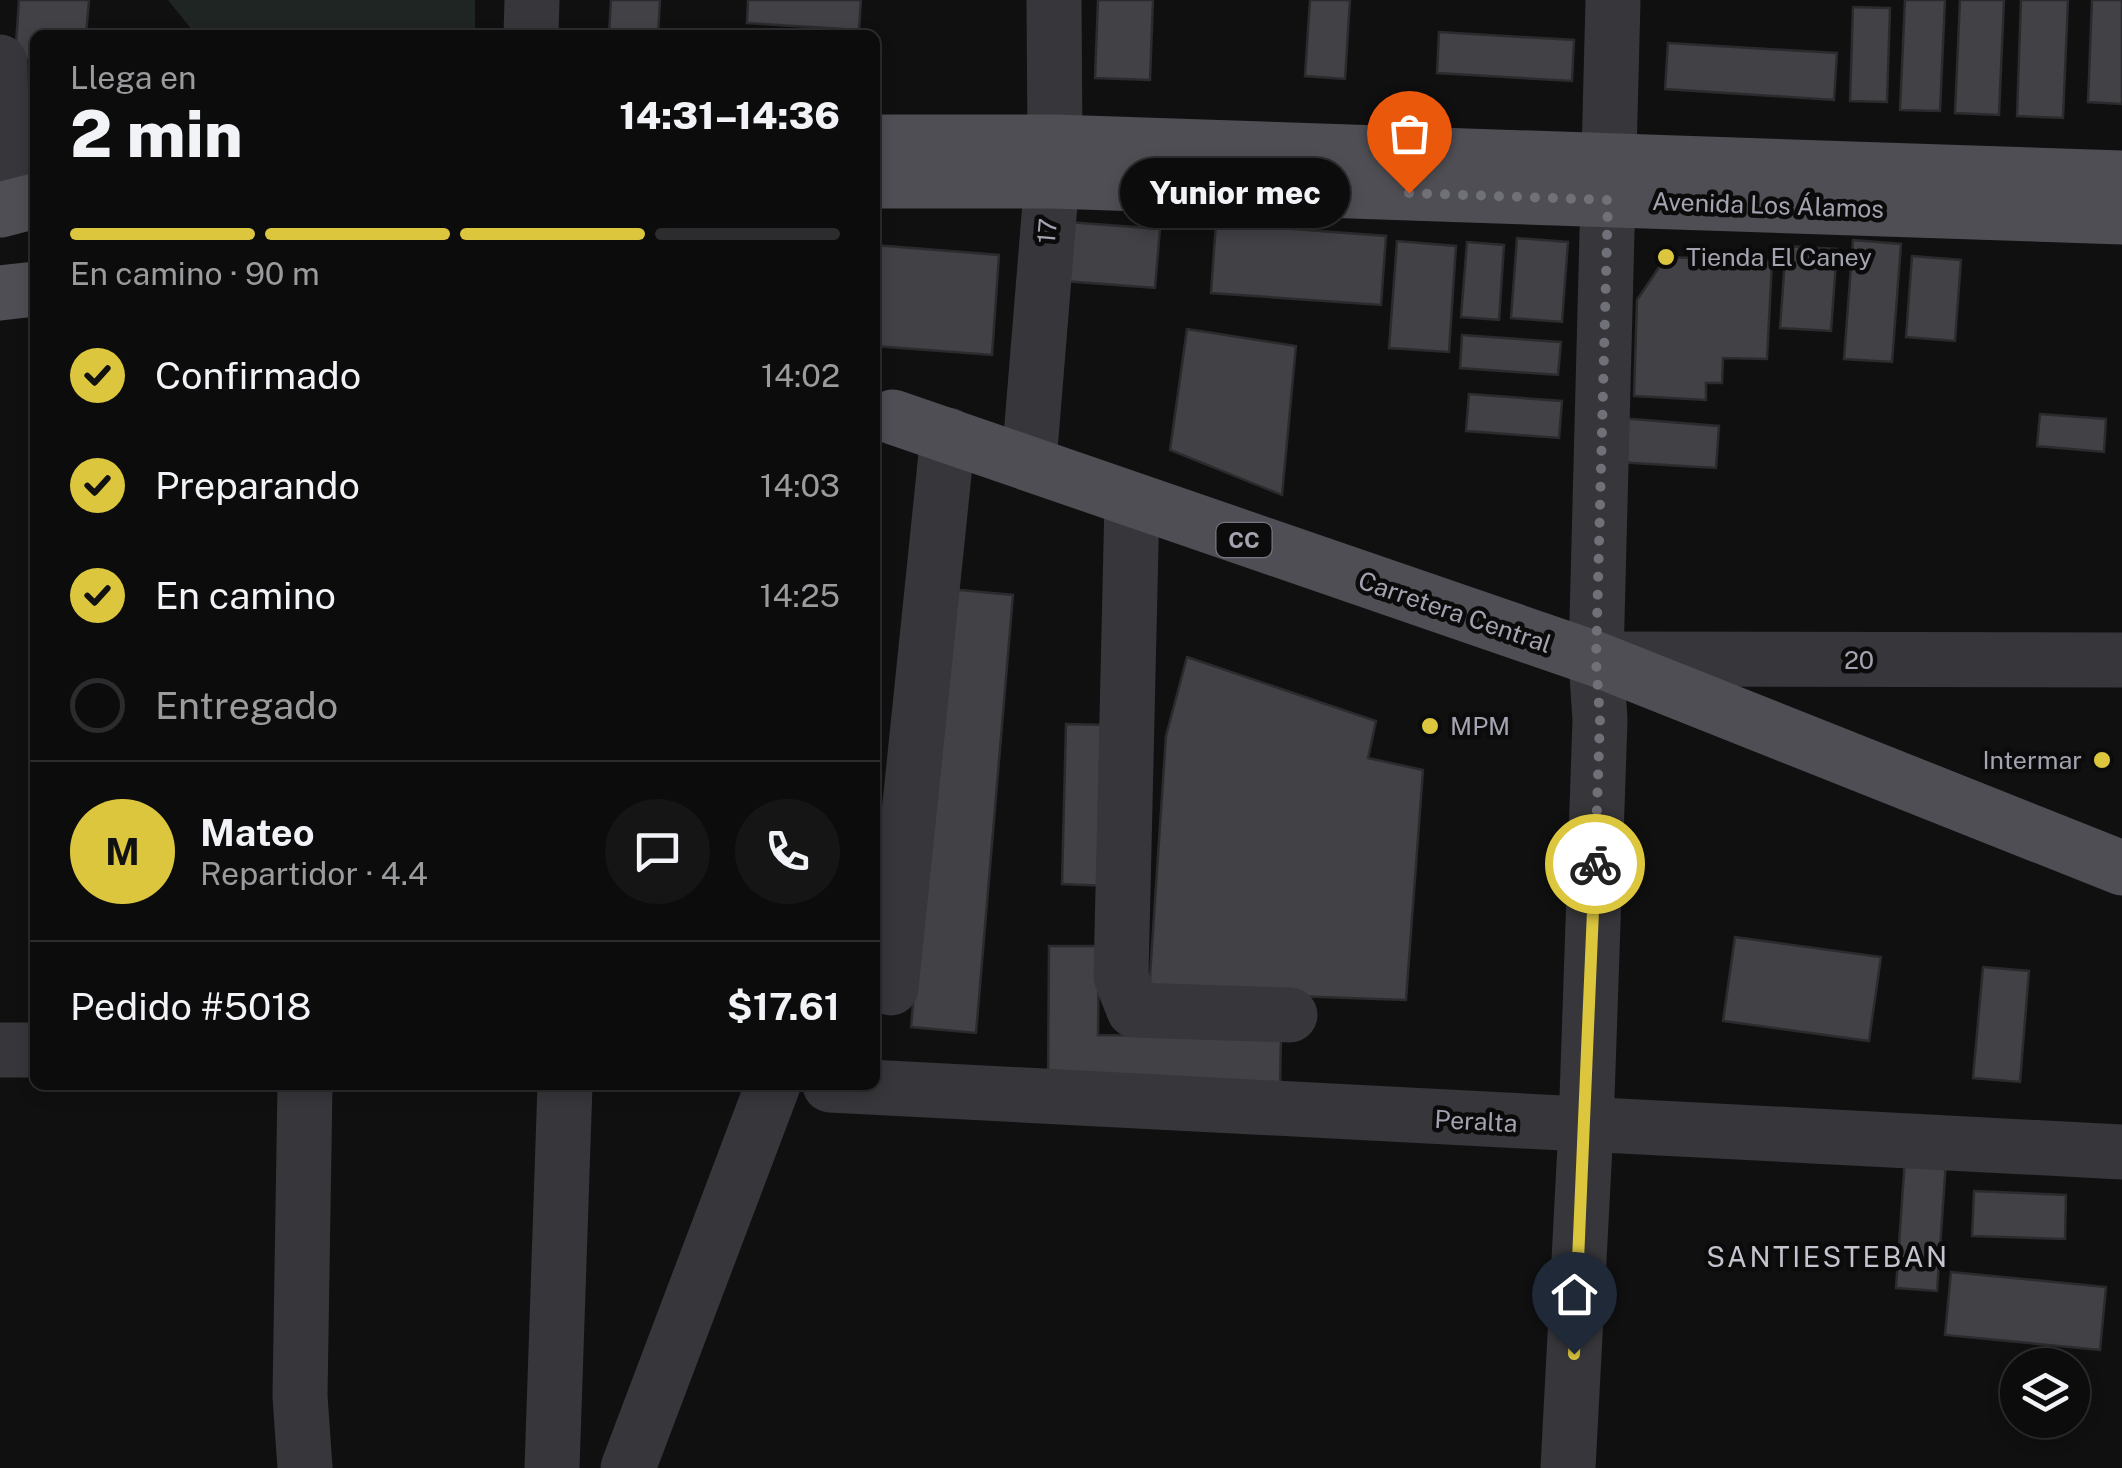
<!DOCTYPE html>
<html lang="es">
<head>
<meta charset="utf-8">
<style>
  body { margin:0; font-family:"Public Sans",sans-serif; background:#151516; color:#f1f3f6; height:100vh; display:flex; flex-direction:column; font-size:38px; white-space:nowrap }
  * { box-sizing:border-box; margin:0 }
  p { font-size:32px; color:#9a9b9d }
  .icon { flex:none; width:55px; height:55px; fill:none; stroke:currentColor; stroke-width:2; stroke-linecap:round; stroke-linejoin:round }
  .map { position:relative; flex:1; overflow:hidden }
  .drawer { position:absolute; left:30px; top:30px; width:850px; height:1060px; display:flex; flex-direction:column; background:#0c0c0d; border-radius:15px; box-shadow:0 5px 15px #0003,0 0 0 2px #2c2c2e }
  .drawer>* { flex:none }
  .fabs { position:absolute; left:2000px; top:1348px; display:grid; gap:20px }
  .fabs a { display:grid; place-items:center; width:90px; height:90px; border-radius:50%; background:#0c0c0d; box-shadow:0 5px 15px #0003,0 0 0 2px #2c2c2e; font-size:50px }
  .pin { position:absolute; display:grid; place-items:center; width:85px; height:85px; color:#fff; margin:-102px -42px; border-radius:50% 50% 50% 0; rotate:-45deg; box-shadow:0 0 10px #0007 }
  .pin .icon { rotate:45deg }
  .courier { position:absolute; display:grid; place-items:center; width:100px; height:100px; margin:-50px; border:8px solid #dbc63e; border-radius:50%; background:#fff; color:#222; box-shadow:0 2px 12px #0007 }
  .bubble { position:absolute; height:70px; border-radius:35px; background:#0c0c0d; box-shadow:0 5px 15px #0003,0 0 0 2px #2c2c2e; font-size:32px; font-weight:800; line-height:70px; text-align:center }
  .headline em { font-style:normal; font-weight:800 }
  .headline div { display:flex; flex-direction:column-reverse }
  .headline { display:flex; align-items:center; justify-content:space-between; height:170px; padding:0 40px }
  h1 { font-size:65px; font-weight:800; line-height:75px }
  .bar { display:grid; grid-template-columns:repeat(4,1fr); gap:15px 10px; align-content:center; height:120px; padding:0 40px }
  .bar i { height:12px; border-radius:8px; background:#2c2c2e }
  .bar .selected { background:#dbc63e }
  .bar p { grid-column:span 4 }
  .line { display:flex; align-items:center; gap:25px; padding:0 40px; border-top:2px solid #2c2c2e }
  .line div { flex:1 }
  .round { display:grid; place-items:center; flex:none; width:105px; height:105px; border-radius:52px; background:#151516 }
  ol { padding:0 40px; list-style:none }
  li { display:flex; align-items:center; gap:30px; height:110px }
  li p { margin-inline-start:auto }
  li .icon { padding:10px; border-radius:50%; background:#dbc63e; color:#111; stroke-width:4 }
  li:last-child { color:#9a9b9d }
  li i { width:55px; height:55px; border:5px solid #2c2c2e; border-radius:50% }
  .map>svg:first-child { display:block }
  .green { fill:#1f2522 }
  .building { fill:#424246; stroke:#2b2a2d; stroke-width:2.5 }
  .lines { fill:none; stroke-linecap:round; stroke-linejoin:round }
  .minor { stroke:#37373b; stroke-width:55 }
  .major { stroke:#4e4e54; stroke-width:55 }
  .done { stroke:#707078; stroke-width:10; stroke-dasharray:0 18 }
  .route { stroke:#dbc63e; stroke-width:12 }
  .poi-dot { fill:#dbc63e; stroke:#0b0b0c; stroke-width:4 }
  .labels { text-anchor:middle; stroke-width:9; stroke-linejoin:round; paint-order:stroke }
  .shield { fill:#0b0b0c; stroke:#75767f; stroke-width:2.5 }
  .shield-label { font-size:22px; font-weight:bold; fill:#a3a4b0 }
  .street-label { font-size:25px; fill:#a3a4b0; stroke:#0b0b0c }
  .poi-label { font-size:25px; fill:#a3a4b0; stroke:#0b0b0c; text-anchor:start }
  .neighbourhood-label { font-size:28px; letter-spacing:2.5px; fill:#c3c4cd; stroke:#0b0b0c }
</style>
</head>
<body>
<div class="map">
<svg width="2122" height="1468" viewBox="0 0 2122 1468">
  <rect width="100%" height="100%" fill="#101011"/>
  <!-- green -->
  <path class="green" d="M 168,0 L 475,0 L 475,35 L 196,35 Z"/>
  <!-- building -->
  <g class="building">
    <path d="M 19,0 L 89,0 L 86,35 L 35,35 L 35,59 L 15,58 Z"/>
    <path d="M 611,0 L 660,0 L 658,35 L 609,34 Z"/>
    <path d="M 748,0 L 861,0 L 859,30 L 747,23 Z"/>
    <path d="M 1098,0 L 1153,0 L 1150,80 L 1095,78 Z"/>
    <path d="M 1310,0 L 1350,0 L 1345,79 L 1305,76 Z"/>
    <path d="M 1905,0 L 1945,0 L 1940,111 L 1900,110 Z"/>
    <path d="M 1960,0 L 2004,0 L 1999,115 L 1955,113 Z"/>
    <path d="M 2021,0 L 2068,0 L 2063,118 L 2017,116 Z"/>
    <path d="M 2092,0 L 2122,0 L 2122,104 L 2088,102 Z"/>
    <path d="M 1853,7 L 1890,8 L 1887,102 L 1850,101 Z"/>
    <path d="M 1439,32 L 1574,40 L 1572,81 L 1437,73 Z"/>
    <path d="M 1668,43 L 1837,53 L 1834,100 L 1665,89 Z"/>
    <path d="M 1068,222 L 1160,229 L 1155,288 L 1064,281 Z"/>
    <path d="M 1216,223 L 1386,236 L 1381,305 L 1211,293 Z"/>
    <path d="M 1517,238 L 1568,242 L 1562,322 L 1511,318 Z"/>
    <path d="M 1853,240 L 1901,244 L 1892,362 L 1844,359 Z"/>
    <path d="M 1397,241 L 1456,246 L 1449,352 L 1389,348 Z"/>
    <path d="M 1467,242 L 1504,245 L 1499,320 L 1461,317 Z"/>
    <path d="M 875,245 L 999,255 L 992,355 L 875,346 Z"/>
    <path d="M 1786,246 L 1837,249 L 1831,331 L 1780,328 Z"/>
    <path d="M 1912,256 L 1961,260 L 1955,341 L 1906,337 Z"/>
    <path d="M 1666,257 L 1772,261 L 1767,359 L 1723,358 L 1722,383 L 1706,383 L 1706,400 L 1634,396 L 1637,300 Z"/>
    <path d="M 1187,329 L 1296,346 L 1282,495 L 1170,450 Z"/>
    <path d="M 1462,335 L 1561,342 L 1558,375 L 1460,368 Z"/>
    <path d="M 1469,394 L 1562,401 L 1559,438 L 1466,431 Z"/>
    <path d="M 2040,414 L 2106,419 L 2104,452 L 2037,446 Z"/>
    <path d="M 1620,418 L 1719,426 L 1716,468 L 1617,462 Z"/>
    <path d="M 949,589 L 1013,595 L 976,1033 L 911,1027 Z"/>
    <path d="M 1187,657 L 1376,721 L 1368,758 L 1423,770 L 1406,1000 L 1149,991 L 1166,736 Z"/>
    <path d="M 1066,724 L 1106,725 L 1107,886 L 1062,884 Z"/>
    <path d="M 1735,937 L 1881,957 L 1869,1041 L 1723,1021 Z"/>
    <path d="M 1049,946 L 1099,946 L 1098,1035 L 1281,1037 L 1280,1087 L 1048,1085 Z"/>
    <path d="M 1983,967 L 2029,971 L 2020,1082 L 1973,1078 Z"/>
    <path d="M 1905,1158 L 1946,1161 L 1937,1291 L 1896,1288 Z"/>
    <path d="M 1974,1191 L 2066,1195 L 2065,1239 L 1972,1236 Z"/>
    <path d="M 1951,1272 L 2106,1287 L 2100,1350 L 1945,1335 Z"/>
  </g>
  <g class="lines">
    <!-- minor -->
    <g class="minor">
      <path d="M 531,35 L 532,0"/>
      <path d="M 0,62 L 3,209"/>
      <path d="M 1029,462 L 1055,142 L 1054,0"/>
      <path d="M 1132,502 L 1121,977 L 1134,1010 L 1290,1015"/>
      <path d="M 1599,659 L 2122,660"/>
      <path d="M 891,988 L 948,435"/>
      <path d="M 0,1050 L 35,1050"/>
      <path d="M 305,1085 L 300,1396 L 305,1468"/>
      <path d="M 830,1085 L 2122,1152"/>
      <path d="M 552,1468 L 565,1085"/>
      <path d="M 628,1468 L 773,1085"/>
      <path d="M 1568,1468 L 1586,1127 L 1600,720 L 1596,659 L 1613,0"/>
    </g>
    <!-- major -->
    <g class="major">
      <path d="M 875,142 L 1055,142 L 2122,178"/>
      <path d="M 875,181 L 1052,181 L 2122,217"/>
      <path d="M 0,210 L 35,201"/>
      <path d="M 0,293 L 35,289"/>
      <path d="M 893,417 L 1596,659 L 2122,868"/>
    </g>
  </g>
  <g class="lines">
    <!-- done -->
    <path class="done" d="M 1409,193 L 1608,200 L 1596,660 L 1600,720 L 1595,864"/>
    <!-- route -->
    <path class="route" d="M 1574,1354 L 1595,864"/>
  </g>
  <!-- markers -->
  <g class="poi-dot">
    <circle cx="1666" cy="257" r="10"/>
    <circle cx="1430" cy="726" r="10"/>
    <circle cx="2102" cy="760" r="10"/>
  </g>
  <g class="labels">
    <!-- shield labels -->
    <rect class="shield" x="1216.5" y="523" width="55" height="34" rx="8"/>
    <g class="shield-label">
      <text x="1244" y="548">CC</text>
    </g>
    <!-- street labels -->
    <g class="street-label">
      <text transform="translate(1768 205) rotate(2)" y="9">Avenida Los Álamos</text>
      <text transform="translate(1047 231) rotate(-85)" y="9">17</text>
      <text transform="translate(1455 612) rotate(19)" y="9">Carretera Central</text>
      <text x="1859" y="669">20</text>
      <text transform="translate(1476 1121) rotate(3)" y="9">Peralta</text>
    </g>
    <!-- poi labels -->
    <g class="poi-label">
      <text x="1686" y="266">Tienda El Caney</text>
      <text x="1450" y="735">MPM</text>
      <text x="2082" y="769" text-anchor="end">Intermar</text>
    </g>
    <!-- neighbourhood labels -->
    <g class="neighbourhood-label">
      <text x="1828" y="1267">SANTIESTEBAN</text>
    </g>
  </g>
</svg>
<div class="fabs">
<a><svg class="icon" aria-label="layers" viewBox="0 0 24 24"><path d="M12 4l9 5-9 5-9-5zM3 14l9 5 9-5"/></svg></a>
</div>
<div class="pin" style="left:1409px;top:193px;background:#ea580c"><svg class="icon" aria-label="bag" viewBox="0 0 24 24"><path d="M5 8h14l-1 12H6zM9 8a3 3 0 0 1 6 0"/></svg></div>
<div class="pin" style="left:1574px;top:1354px;background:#1f2937"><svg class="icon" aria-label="home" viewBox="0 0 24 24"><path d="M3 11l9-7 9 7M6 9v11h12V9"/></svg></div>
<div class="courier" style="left:1595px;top:864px"><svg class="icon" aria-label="bike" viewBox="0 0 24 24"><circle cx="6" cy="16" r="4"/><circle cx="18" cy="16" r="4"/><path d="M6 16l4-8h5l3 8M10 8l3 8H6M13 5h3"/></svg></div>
<div class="bubble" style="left:1120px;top:158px;width:230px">Yunior mec</div>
<section class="drawer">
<div class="headline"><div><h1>2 min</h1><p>Llega en</p></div><em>14:31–14:36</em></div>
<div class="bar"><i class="selected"></i><i class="selected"></i><i class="selected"></i><i></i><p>En camino · 90 m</p></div>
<ol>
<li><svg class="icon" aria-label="check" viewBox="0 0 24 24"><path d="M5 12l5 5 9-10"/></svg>Confirmado<p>14:02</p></li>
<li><svg class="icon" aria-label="check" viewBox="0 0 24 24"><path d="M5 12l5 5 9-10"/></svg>Preparando<p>14:03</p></li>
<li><svg class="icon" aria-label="check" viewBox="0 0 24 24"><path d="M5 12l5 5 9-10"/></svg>En camino<p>14:25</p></li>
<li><i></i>Entregado</li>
</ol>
<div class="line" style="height:180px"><b class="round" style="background:#dbc63e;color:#111">M</b><div><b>Mateo</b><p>Repartidor · 4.4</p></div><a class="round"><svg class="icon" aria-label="chat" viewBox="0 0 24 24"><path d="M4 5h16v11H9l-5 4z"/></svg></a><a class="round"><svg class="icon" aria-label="phone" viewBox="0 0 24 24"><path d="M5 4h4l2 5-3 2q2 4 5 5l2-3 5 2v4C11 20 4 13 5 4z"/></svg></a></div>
<div class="line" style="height:130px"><div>Pedido #5018</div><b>$17.61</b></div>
</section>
</div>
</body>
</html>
